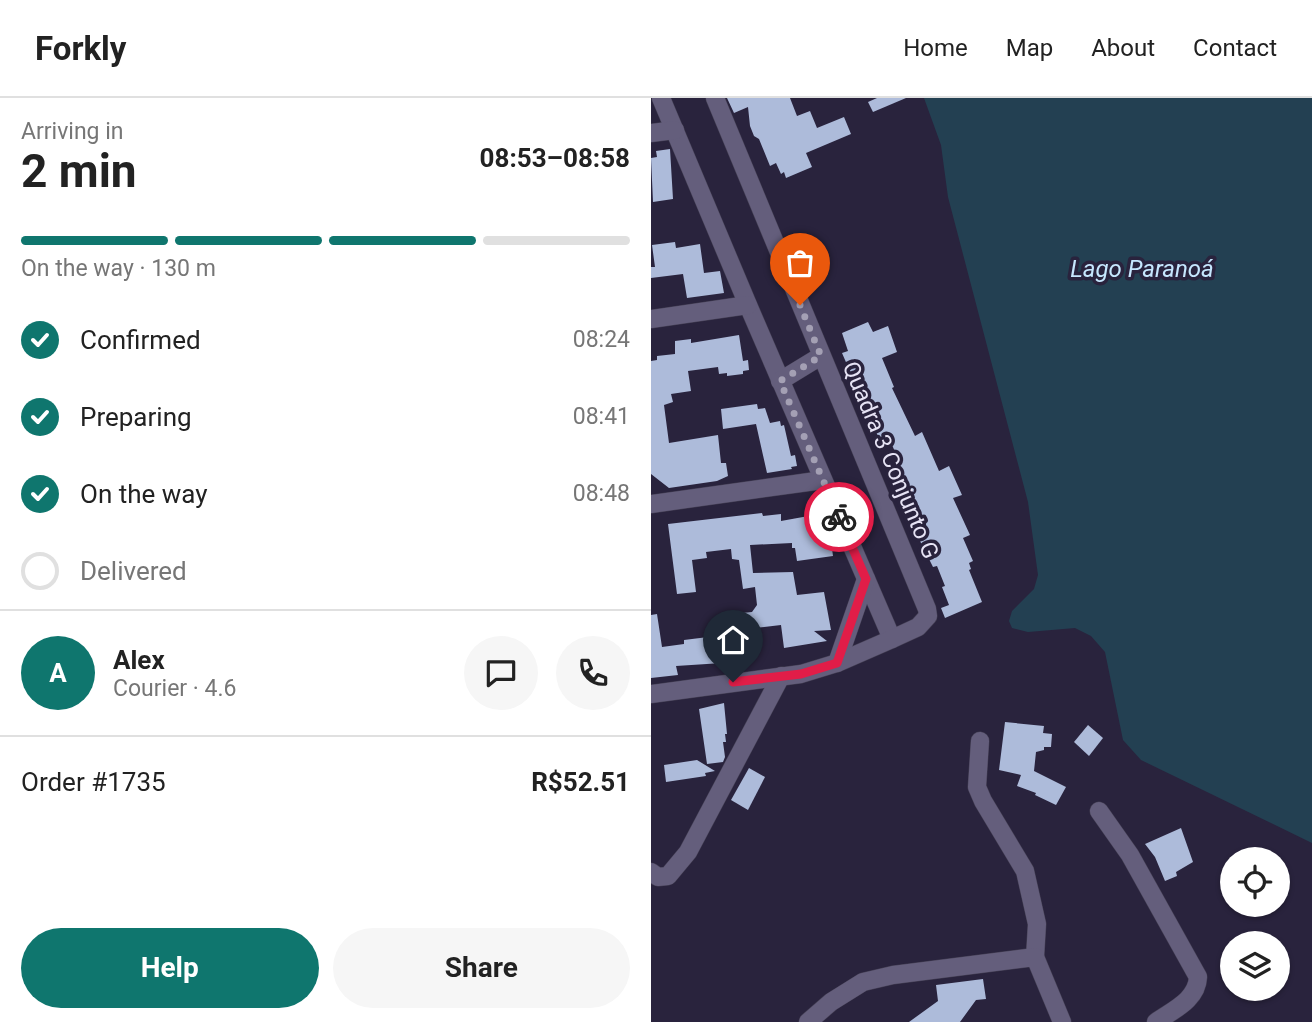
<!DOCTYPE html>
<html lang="en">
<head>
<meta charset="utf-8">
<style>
  body { margin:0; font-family:Roboto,sans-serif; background:#f6f6f6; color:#222; height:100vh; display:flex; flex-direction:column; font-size:26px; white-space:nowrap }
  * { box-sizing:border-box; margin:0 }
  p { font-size:23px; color:#767676 }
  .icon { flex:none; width:38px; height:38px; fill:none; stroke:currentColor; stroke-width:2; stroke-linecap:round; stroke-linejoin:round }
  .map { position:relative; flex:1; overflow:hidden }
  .details { display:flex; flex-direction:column; background:#fff; width:651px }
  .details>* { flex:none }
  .buttons { position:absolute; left:569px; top:749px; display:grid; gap:14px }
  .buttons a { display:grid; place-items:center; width:70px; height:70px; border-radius:50%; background:#fff; box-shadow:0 2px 5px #0004; font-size:35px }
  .pin { position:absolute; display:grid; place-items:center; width:60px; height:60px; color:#fff; margin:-72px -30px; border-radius:50% 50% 50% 0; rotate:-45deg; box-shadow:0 0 7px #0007 }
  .pin .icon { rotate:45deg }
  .courier { position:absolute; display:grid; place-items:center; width:70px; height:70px; margin:-35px; border:5px solid #e11d48; border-radius:50%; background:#fff; color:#222; box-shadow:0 2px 9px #0007 }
  .headline em { font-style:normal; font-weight:700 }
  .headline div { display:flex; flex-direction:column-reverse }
  .headline { display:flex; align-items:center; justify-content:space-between; height:119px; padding:0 21px }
  h1 { font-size:46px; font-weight:700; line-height:52px }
  .bar { display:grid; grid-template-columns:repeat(4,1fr); gap:10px 7px; align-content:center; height:84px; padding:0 21px }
  .bar i { height:9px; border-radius:5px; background:#e0e0e0 }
  .bar .current { background:#0f766e }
  .bar p { grid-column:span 4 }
  .line { display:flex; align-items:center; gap:18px; padding:0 21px; border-top:2px solid #e0e0e0 }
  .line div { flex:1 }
  .round { display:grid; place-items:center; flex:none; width:74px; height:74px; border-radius:37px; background:#f6f6f6 }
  ol { padding:0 21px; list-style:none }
  li { display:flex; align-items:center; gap:21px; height:77px }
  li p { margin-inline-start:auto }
  li .icon { padding:7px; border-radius:50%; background:#0f766e; color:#fff; stroke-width:4 }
  li:last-child { color:#767676 }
  li i { width:38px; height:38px; border:4px solid #e0e0e0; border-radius:50% }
  .cta { display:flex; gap:14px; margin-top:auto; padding:14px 21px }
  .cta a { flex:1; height:80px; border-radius:42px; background:#0f766e; color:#fff; font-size:28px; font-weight:700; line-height:80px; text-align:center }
  .cta a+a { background:#f6f6f6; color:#222 }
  header { display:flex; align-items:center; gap:42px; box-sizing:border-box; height:98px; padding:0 35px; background:#fff; border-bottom:2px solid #e0e0e0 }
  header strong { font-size:33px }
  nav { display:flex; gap:38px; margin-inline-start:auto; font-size:24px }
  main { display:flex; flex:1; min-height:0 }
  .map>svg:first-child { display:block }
  .water { fill:#234052 }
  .building { fill:#adbbda }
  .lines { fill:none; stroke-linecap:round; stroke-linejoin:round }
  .minor-casing { stroke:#454055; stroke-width:19 }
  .minor { stroke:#645e7c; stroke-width:18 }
  .done { stroke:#a4a0b4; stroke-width:7; stroke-dasharray:0 12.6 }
  .route { stroke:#e11d48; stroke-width:9 }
  .labels { text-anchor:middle; stroke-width:7; stroke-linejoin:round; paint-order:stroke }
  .street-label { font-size:23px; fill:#e6e3f4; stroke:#29233d }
  .water-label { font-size:24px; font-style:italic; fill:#c6e7fe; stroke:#29233d }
</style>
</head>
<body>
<header>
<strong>Forkly</strong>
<nav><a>Home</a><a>Map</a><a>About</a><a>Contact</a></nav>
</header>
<main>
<section class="details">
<div class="headline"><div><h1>2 min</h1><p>Arriving in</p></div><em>08:53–08:58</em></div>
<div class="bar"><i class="current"></i><i class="current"></i><i class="current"></i><i></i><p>On the way · 130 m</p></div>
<ol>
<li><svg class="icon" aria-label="check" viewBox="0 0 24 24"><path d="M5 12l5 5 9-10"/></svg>Confirmed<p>08:24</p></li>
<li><svg class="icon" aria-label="check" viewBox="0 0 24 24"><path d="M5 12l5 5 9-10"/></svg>Preparing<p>08:41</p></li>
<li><svg class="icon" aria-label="check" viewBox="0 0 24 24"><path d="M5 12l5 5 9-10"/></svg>On the way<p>08:48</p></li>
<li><i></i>Delivered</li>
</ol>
<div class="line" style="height:126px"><b class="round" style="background:#0f766e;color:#fff">A</b><div><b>Alex</b><p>Courier · 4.6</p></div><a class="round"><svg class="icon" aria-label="chat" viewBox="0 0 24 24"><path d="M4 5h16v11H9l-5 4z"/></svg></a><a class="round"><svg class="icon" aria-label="phone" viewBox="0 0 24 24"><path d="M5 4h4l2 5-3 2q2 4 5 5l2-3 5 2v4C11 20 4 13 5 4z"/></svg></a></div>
<div class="line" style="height:91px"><div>Order #1735</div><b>R$52.51</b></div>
<div class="cta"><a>Help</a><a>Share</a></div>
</section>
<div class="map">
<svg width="661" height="924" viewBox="0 0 661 924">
  <rect width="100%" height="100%" fill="#29233d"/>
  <!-- water -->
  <path class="water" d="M 273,0 L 661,0 L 661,745 L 490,662 L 472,642 L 454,554 L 440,538 L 424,530 L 377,534 L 361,530 L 358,523 L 361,513 L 383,491 L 387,477 L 377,404 L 297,99 L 290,47 Z"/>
  <!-- building -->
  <g class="building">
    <path d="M 76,0 L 139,0 L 146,18 L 159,13 L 166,30 L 193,19 L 200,36 L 155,55 L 161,69 L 135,80 L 133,74 L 130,76 L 125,65 L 119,68 L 108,41 L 103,38 L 99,28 L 97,9 L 83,15 Z"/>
    <path d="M 226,0 L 255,0 L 222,14 L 217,4 Z"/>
    <path d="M 19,51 L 22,101 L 2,104 L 0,60 L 6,59 L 5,53 Z"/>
    <path d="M 24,144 L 25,150 L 49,146 L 53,175 L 69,173 L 73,195 L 36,200 L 32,176 L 0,180 L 0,169 L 4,169 L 1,147 Z"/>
    <path d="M 217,224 L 222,234 L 237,228 L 246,254 L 231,260 L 243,289 L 241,290 L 264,338 L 271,334 L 288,373 L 298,368 L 311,397 L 302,400 L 319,437 L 312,440 L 322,463 L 318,465 L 320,471 L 318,472 L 331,504 L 294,520 L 290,510 L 298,507 L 291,489 L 294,488 L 286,468 L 282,469 L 267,439 L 238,367 L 248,363 L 238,340 L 229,343 L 191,255 L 197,253 L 191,235 Z"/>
    <path d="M 88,237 L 92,263 L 97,262 L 98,272 L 92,273 L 92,276 L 76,278 L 76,275 L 68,276 L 67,269 L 37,273 L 40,293 L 20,296 L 22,304 L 13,307 L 18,345 L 67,337 L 70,365 L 75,365 L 77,378 L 66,383 L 18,390 L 0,376 L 0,263 L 6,262 L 6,258 L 24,256 L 24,243 L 40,241 L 40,245 Z"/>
    <path d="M 106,306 L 107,311 L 114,310 L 119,325 L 129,323 L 130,328 L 133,327 L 140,358 L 144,357 L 146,368 L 140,369 L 141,371 L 116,375 L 105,326 L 72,331 L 70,311 Z"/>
    <path d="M 111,415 L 112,418 L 130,416 L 130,423 L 163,417 L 166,438 L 179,436 L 182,458 L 146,463 L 144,450 L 141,450 L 141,445 L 99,447 L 102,475 L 142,474 L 146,497 L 173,494 L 180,532 L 163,533 L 176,543 L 133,550 L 130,527 L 104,530 L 107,555 L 101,555 L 102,563 L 25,568 L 27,577 L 0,580 L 0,517 L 6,516 L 11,549 L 33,546 L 33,542 L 73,537 L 70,517 L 101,514 L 106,507 L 104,489 L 92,491 L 88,462 L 81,461 L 80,451 L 55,454 L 56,460 L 41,462 L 45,494 L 26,496 L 17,426 Z"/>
    <path d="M 73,605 L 76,636 L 74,636 L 75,644 L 72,644 L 74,659 L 72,664 L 56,666 L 48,611 Z"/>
    <path d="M 354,624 L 393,628 L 392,635 L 401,636 L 400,649 L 393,649 L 393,652 L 385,654 L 383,673 L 415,689 L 405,707 L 384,697 L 385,695 L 366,688 L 370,677 L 348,672 Z"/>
    <path d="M 437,627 L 452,640 L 438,658 L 423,644 Z"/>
    <path d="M 46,662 L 64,673 L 54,675 L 55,678 L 15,684 L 13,667 Z"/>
    <path d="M 98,670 L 114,679 L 97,712 L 80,702 Z"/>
    <path d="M 530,730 L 542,764 L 525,774 L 526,778 L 514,783 L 504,759 L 494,746 Z"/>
    <path d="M 332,881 L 335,901 L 325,902 L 309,924 L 258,924 L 287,903 L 285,887 Z"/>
  </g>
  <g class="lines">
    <defs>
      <g id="minor">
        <path d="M 10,0 L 97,207 L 241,541"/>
        <path d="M 0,35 L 24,32"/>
        <path d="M 0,221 L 97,207"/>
        <path d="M 129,283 L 170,258"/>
        <path d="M 0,406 L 172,382"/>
        <path d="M 186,565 L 215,481"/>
        <path d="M 0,596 L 150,576 L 186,565 L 241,541 L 267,529 L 277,518 L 276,511 L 64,0"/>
        <path d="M 329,643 L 326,689 L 332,703 L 374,773 L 386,826 L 384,859"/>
        <path d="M 448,713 L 479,757 L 547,879 C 546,902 522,912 505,924"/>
        <path d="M 0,774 L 7,779 L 17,778 L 37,754 L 130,578"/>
        <path d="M 157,924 L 180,904 L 212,884 L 242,877 L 384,859 L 411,924"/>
      </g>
    </defs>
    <!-- minor casing -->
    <use href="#minor" class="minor-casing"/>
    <!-- minor -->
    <use href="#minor" class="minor"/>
  </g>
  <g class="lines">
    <!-- done -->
    <path class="done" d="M 149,207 L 170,258 L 129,283 L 188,419"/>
    <!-- route -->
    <path class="route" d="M 82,584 L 150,576 L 186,565 L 215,481 L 188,419"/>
  </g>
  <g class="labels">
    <!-- street labels -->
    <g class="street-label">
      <text transform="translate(240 362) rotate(67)" y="8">Quadra 3 Conjunto G</text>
    </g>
    <!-- water labels -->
    <g class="water-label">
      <text x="491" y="179">Lago Paranoá</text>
    </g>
  </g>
</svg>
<div class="buttons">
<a><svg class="icon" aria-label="locate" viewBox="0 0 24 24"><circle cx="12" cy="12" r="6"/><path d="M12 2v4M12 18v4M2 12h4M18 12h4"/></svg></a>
<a><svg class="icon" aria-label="layers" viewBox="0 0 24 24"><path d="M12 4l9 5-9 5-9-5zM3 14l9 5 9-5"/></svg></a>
</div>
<div class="pin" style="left:149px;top:207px;background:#ea580c"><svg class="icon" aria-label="bag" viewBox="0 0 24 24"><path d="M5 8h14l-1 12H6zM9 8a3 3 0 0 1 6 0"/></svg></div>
<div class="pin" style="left:82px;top:584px;background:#1f2937"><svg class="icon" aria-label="home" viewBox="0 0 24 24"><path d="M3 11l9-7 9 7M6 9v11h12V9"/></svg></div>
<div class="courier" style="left:188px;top:419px"><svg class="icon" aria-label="bike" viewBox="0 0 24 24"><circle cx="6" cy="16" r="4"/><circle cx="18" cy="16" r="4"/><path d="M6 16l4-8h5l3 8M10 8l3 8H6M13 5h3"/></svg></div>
</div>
</main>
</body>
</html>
